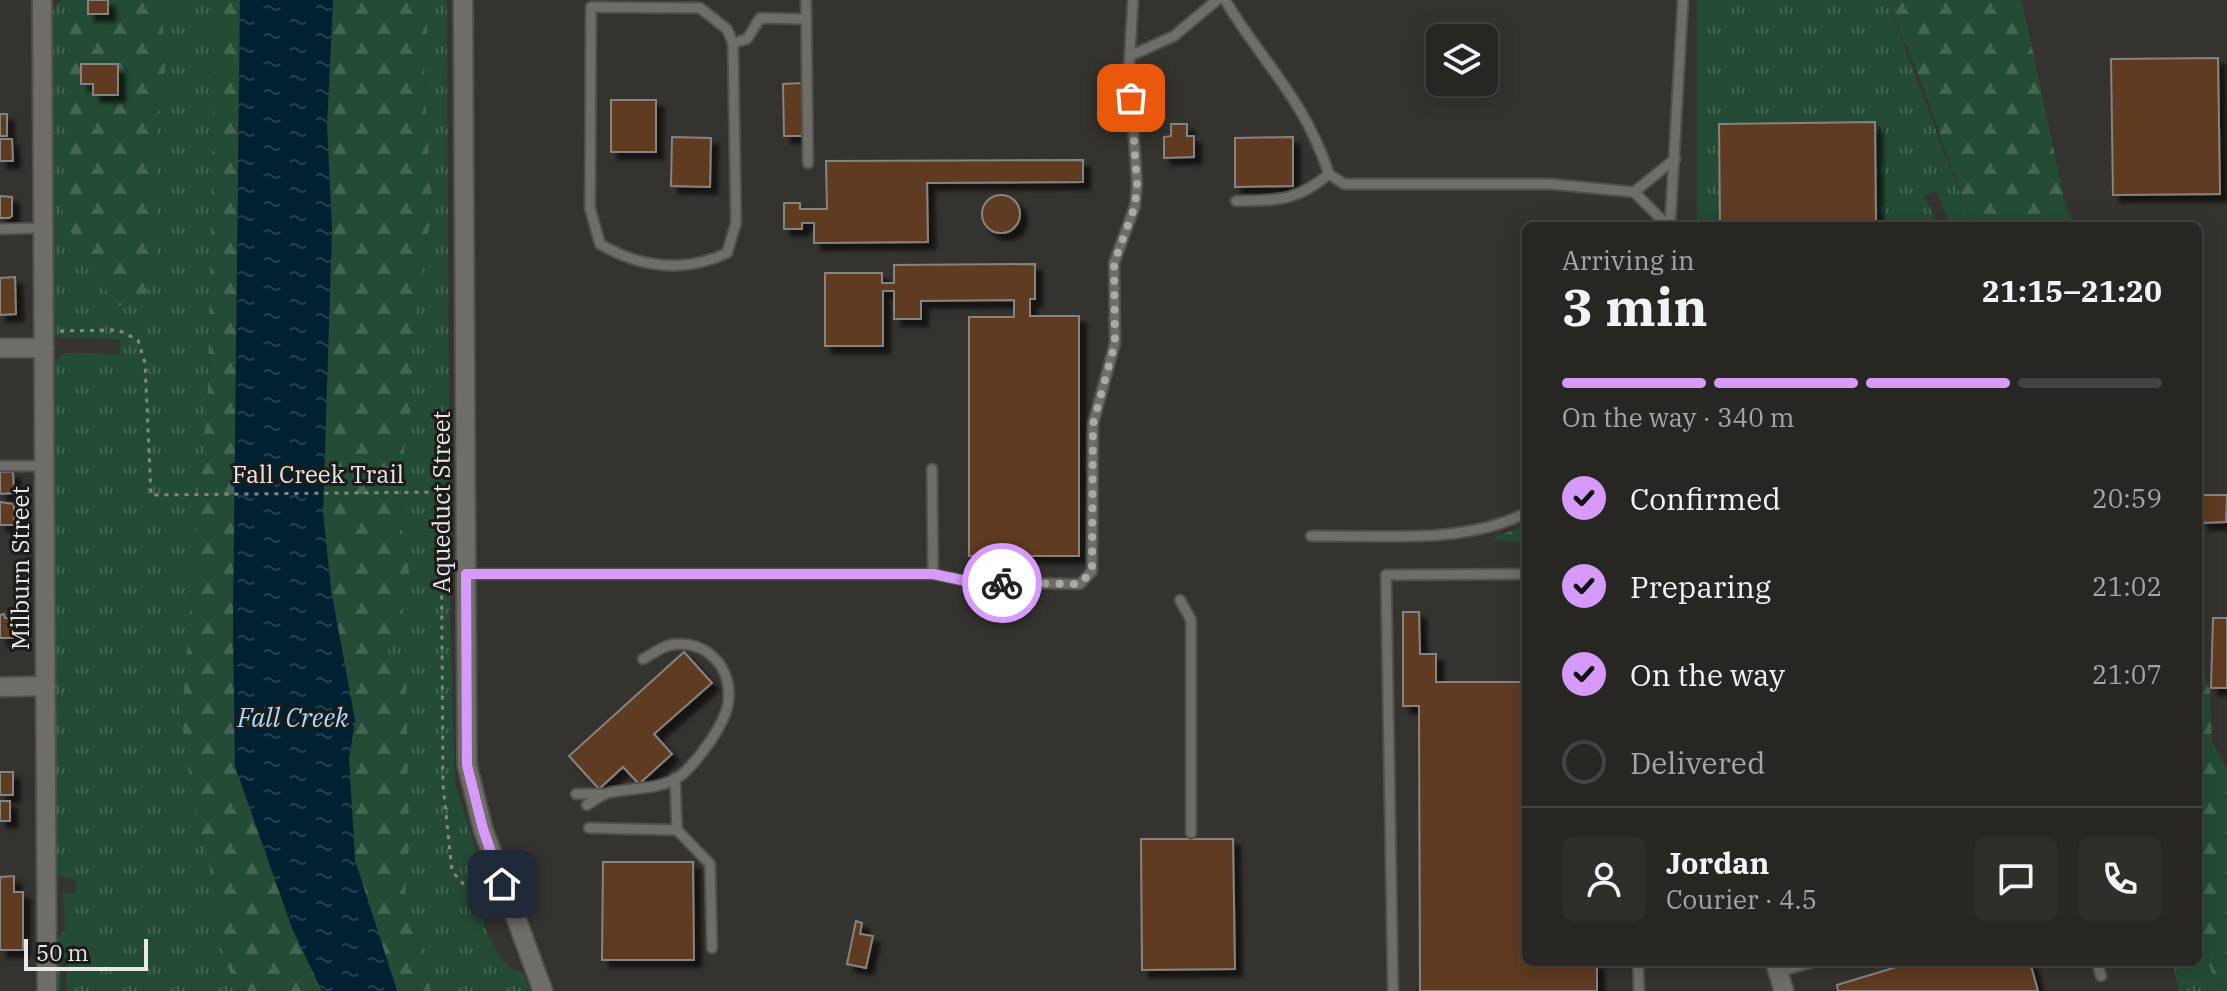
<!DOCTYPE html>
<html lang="en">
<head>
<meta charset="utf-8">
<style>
  body { margin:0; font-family:"IBM Plex Serif",serif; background:#302e2b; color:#f1f3f6; height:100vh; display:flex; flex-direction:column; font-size:30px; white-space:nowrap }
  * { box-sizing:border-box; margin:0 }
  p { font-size:26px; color:#a5a5a6 }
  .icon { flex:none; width:44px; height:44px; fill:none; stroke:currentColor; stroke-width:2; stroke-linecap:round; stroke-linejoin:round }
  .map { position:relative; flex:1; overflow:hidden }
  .panel { position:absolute; left:1522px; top:222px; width:680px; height:744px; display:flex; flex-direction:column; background:#282623; border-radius:12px; box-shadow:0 4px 20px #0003,0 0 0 2px #444341 }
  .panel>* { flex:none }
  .tools { position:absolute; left:1426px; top:24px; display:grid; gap:16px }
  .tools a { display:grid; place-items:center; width:72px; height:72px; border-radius:12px; background:#282623; box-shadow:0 4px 20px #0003,0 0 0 2px #444341; font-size:40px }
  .scale { position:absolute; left:24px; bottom:20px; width:124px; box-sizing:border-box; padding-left:8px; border:4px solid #eae8e6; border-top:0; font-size:22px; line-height:28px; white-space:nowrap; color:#eae8e6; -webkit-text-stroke:6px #1c1b19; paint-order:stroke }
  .pin { position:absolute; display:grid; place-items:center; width:68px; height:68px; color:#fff; margin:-34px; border-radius:16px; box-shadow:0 4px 12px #0006 }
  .courier { position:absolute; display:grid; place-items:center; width:80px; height:80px; margin:-40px; border:6px solid #d69bfa; border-radius:50%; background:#fff; color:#222; box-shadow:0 2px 10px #0007 }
  .headline em { font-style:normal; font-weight:700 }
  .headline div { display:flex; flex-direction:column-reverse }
  .headline { display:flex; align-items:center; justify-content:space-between; height:136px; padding:0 40px }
  h1 { font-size:52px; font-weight:700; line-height:60px }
  .bar { display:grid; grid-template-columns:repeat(4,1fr); gap:12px 8px; align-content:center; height:96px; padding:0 40px }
  .bar i { height:10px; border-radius:6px; background:#444341 }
  .bar .active { background:#d69bfa }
  .bar p { grid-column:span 4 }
  .line { display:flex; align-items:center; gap:20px; padding:0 40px; border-top:2px solid #444341 }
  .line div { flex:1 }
  .round { display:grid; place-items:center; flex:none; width:84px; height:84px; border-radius:12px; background:#302e2b }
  ol { padding:0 40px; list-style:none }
  li { display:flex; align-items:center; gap:24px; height:88px }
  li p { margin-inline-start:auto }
  li .icon { padding:8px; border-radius:50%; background:#d69bfa; color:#111; stroke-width:4 }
  li:last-child { color:#a5a5a6 }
  li i { width:44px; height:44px; border:4px solid #444341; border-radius:50% }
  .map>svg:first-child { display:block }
  .grass { fill:url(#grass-tufts) }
  .forest { fill:url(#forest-firs) }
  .water { fill:url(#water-ripples) }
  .building { fill:#5f3a21; stroke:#878380; stroke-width:2; filter:url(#shadow) }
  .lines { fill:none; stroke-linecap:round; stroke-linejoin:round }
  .service-casing { stroke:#52504d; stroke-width:13 }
  .minor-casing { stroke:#52504d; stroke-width:22 }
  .path { stroke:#888683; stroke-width:3; stroke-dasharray:4 6; stroke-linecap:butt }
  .service { stroke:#6f6d68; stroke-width:9 }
  .minor { stroke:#6f6d68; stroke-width:18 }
  .done { stroke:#aba9a6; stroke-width:8; stroke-dasharray:0 14.4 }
  .route { stroke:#d69bfa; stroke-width:10 }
  .labels { text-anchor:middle; stroke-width:6; stroke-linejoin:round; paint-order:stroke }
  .street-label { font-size:24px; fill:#eae8e6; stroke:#1c1b19 }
  .water-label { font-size:26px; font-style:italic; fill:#a2dcfe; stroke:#1c1b19 }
</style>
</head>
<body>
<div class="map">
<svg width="2227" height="991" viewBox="0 0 2227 991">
  <defs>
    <pattern id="grass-tufts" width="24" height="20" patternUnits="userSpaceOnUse" patternTransform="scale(2)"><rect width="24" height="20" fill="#244b35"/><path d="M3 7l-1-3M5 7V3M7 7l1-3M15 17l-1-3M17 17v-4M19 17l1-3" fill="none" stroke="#446552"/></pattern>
    <pattern id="forest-firs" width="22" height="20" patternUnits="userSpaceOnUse" patternTransform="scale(2)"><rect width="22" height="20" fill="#244b35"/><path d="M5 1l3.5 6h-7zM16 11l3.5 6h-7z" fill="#446552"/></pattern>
    <pattern id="water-ripples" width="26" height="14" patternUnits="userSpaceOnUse" patternTransform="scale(2)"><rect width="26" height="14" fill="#002132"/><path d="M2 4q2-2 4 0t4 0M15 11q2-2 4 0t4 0" fill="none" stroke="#254150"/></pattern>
    <filter id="shadow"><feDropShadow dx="7" dy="7" stdDeviation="2" flood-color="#0009"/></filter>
  </defs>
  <rect width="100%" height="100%" fill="#35332f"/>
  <!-- grass -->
  <g class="grass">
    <path d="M 60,0 L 66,0 L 67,137 L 156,139 L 165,72 L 162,0 L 215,0 L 208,387 L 182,715 C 186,775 200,821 212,879 C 219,917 218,960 241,991 L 67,991 L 66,959 L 61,958 L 61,991 L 56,991 L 54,941 L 65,930 L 63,892 L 76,895 L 76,881 L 54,874 L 48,367 L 64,353 L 120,354 L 120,339 L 60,338 L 52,334 L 48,17 Z"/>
    <path d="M 429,0 L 447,0 L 450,616 L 455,783 L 478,857 L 484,926 L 501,959 L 513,970 L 523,972 L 530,991 L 431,991 L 405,897 L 409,845 L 406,771 L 387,653 L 390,641 L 400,629 L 409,572 L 400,520 L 402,466 L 412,399 L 412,344 L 432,206 L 424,75 Z"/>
    <path d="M 1697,0 L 1887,0 L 1972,226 L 1950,226 L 1937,191 L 1924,195 L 1938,226 L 1876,226 L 1874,122 L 1719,124 L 1720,226 L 1697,226 Z"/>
    <path d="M 2198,932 L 2214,979 L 2225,991 L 2179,991 L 2173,962 L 2198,962 Z"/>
  </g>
  <!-- forest -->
  <g class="forest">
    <path d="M 66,0 L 162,0 L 165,72 L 156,139 L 157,267 L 144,300 L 118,306 L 88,268 L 63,214 Z"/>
    <path d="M 215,0 L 240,0 L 233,627 L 235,766 L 292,928 L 322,991 L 241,991 C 218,960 219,917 212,879 C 200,821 186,775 182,715 L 208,387 Z"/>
    <path d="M 333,0 L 429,0 L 424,75 L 432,206 L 412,344 L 412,399 L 402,466 L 400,520 L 409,572 L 400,630 L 390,641 L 387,653 L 406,677 L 409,845 L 405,897 L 431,991 L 397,991 L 355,860 L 349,759 L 355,720 L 331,590 L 323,512 L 332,229 L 327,126 Z"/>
    <path d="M 1887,0 L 2022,0 L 2065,203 L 2075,226 L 1972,226 L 1925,92 Z"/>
    <path d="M 1526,525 L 1526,544 L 1491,539 Z"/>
    <path d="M 2198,659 L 2210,690 L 2212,742 L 2227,770 L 2227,991 L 2214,979 L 2198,932 Z"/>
  </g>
  <!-- water -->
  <path class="water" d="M 240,0 L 333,0 L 327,126 L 332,229 L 323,512 L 331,590 L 355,720 L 349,759 L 355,860 L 397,991 L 322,991 L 292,928 L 235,766 L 233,627 Z"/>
  <!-- building -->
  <g class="building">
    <rect x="88" y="0" width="20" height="14"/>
    <path d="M 2218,58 L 2220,194 L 2113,195 L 2111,59 Z"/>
    <path d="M 81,64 L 118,64 L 118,95 L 93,95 L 93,84 L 81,84 Z"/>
    <path d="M 802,83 L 802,136 L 784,136 L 783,84 Z"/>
    <rect x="611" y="100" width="45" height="52"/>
    <rect x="0" y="114" width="7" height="22"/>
    <path d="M 1875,122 L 1876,226 L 1720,226 L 1719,124 Z"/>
    <path d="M 1171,124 L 1187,124 L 1187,136 L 1194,136 L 1194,157 L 1164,158 L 1164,137 L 1171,136 Z"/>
    <path d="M 672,137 L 711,138 L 710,187 L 671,186 Z"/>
    <path d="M 1293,137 L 1293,186 L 1235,187 L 1235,138 Z"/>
    <path d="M 0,139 L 12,139 L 13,161 L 0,161 Z"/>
    <path d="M 1083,160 L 1083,182 L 927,183 L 928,242 L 814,243 L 814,223 L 802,223 L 802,229 L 784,229 L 784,203 L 800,203 L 800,209 L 827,209 L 826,161 Z"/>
    <circle cx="1001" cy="214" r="19"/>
    <path d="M 0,196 L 12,197 L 12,216 L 9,218 L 0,218 Z"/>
    <path d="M 1035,264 L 1035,299 L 1030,299 L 1030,316 L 1079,316 L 1079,556 L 969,556 L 969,317 L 1014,317 L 1014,300 L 921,301 L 921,319 L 894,319 L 894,291 L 883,291 L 883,346 L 825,346 L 825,273 L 882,273 L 882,283 L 894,283 L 894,265 Z"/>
    <path d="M 15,277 L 16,314 L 0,315 L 0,278 Z"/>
    <path d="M 0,472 L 13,472 L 14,493 L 0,494 Z"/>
    <path d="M 2198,495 L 2227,495 L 2226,522 L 2202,523 L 2202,516 L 2198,516 Z"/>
    <path d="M 0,502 L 14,504 L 14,525 L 0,525 Z"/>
    <path d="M 1403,612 L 1419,612 L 1420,654 L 1436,654 L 1436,682 L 1526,682 L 1526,962 L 1597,962 L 1597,991 L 1420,991 L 1419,706 L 1403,706 Z"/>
    <path d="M 4,614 L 5,618 L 16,618 L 16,638 L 0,638 L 0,615 Z"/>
    <path d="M 2213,618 L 2227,618 L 2227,688 L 2211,688 Z"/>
    <path d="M 684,652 L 712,683 L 654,734 L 672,754 L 639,784 L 623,767 L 599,789 L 569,756 Z"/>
    <rect x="0" y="772" width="13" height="23"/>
    <rect x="0" y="801" width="10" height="20"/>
    <path d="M 1141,839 L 1233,839 L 1235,969 L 1142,970 Z"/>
    <path d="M 603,862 L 693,862 L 694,960 L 602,960 Z"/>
    <path d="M 14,876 L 14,892 L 23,892 L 23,950 L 0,950 L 0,877 Z"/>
    <path d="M 856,921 L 862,923 L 860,934 L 873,936 L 866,968 L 847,964 Z"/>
    <path d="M 1913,962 L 2030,962 L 2038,991 L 1838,991 L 1837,985 Z"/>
  </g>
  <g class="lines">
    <defs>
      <g id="service">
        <path d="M 806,0 L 808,163"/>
        <path d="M 1225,0 C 1264,65 1304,98 1329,174"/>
        <path d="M 591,7 L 700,8 L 727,29 L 733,43 L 736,223 L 727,253 C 685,273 640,268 600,244 L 590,208 Z"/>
        <path d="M 733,43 L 747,39 L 760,18 L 806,19"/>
        <path d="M 1130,56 L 1174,36 L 1217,0"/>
        <path d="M 1236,201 C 1277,200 1296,202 1329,174 L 1344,184 L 1550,184 L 1634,192"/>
        <path d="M 1668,226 L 1634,192 L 1675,159"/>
        <path d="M 1670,226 L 1683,0"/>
        <path d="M 0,229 L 44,228"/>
        <path d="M 0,466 L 45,466"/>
        <path d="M 1311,536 C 1381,535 1462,545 1526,513"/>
        <path d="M 466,574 L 933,574 L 932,469"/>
        <path d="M 933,574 L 971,582 L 1080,584 L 1092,571 L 1093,424 L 1115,343 L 1114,263 L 1135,206 L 1137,184 L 1129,67 L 1133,0"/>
        <path d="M 1180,600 L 1191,620 L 1191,833"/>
        <path d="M 576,794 L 603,794"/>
        <path d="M 587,805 C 593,801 601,795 608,793 C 632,787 665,791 685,772 C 700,757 724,726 728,704 C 734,669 707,638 670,645 C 661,647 651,655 643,659"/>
        <path d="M 589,828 L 677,830 L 675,778"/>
        <path d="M 677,830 L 710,864 L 712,948"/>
        <path d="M 1638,962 L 1639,991"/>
        <path d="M 2097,962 L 2101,976"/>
        <path d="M 1778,972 L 1813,962"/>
        <path d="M 1393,991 L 1386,575 L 1526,574"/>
      </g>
      <g id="minor">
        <path d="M 42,0 L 47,991"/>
        <path d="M 463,0 L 467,765 L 483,829 L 543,991"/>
        <path d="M 0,348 L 44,348"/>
        <path d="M 0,687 L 46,686"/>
        <path d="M 1775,962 L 1784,991"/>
      </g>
    </defs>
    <!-- service casing -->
    <use href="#service" class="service-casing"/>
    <!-- minor casing -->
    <use href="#minor" class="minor-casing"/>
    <!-- path -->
    <path class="path" d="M 60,331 L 118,330 L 138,340 L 145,363 L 151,495 L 441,492 L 443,785 L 452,871 L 465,886 L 487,888"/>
    <!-- service -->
    <use href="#service" class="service"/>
    <!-- minor -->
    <use href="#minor" class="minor"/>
  </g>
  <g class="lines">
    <!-- done -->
    <path class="done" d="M 1002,583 L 1080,584 L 1092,571 L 1093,424 L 1115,343 L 1114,263 L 1135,206 L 1137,184 L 1131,98"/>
    <!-- route -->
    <path class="route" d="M 502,884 L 483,829 L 467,765 L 466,574 L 933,574 L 971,582 L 1002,583"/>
  </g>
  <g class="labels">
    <!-- street labels -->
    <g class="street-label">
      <text x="318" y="483">Fall Creek Trail</text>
      <text transform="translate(442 502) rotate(-90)" y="8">Aqueduct Street</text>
      <text transform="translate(21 568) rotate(-90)" y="8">Milburn Street</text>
    </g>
    <!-- water labels -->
    <g class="water-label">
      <text x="293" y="727">Fall Creek</text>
    </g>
  </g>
</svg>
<div class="tools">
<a><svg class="icon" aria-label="layers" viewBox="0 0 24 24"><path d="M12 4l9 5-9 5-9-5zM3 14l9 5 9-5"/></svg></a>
</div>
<div class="scale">50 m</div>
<div class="pin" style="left:1131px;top:98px;background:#ea580c"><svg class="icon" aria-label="bag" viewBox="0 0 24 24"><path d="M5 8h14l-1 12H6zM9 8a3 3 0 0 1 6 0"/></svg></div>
<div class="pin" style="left:502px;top:884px;background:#1f2937"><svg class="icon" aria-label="home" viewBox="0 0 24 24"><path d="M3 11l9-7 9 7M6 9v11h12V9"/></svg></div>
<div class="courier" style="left:1002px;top:583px"><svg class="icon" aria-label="bike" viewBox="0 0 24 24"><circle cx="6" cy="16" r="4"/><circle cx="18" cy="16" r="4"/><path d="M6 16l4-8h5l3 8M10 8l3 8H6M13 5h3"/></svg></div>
<section class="panel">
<div class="headline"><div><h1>3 min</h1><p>Arriving in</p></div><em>21:15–21:20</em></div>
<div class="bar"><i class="active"></i><i class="active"></i><i class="active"></i><i></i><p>On the way · 340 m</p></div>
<ol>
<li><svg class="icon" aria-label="check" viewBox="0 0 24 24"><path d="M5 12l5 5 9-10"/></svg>Confirmed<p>20:59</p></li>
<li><svg class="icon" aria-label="check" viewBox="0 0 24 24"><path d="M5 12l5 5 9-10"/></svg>Preparing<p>21:02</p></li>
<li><svg class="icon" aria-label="check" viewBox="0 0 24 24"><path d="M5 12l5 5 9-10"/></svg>On the way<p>21:07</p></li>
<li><i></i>Delivered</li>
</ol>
<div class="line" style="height:144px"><a class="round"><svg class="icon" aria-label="person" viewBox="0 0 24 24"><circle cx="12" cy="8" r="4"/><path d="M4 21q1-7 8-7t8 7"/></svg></a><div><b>Jordan</b><p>Courier · 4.5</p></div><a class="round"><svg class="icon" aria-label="chat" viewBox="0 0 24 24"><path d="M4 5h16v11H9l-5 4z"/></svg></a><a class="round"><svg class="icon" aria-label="phone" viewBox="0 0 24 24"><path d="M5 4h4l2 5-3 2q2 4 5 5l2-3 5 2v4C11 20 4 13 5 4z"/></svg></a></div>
</section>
</div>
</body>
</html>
